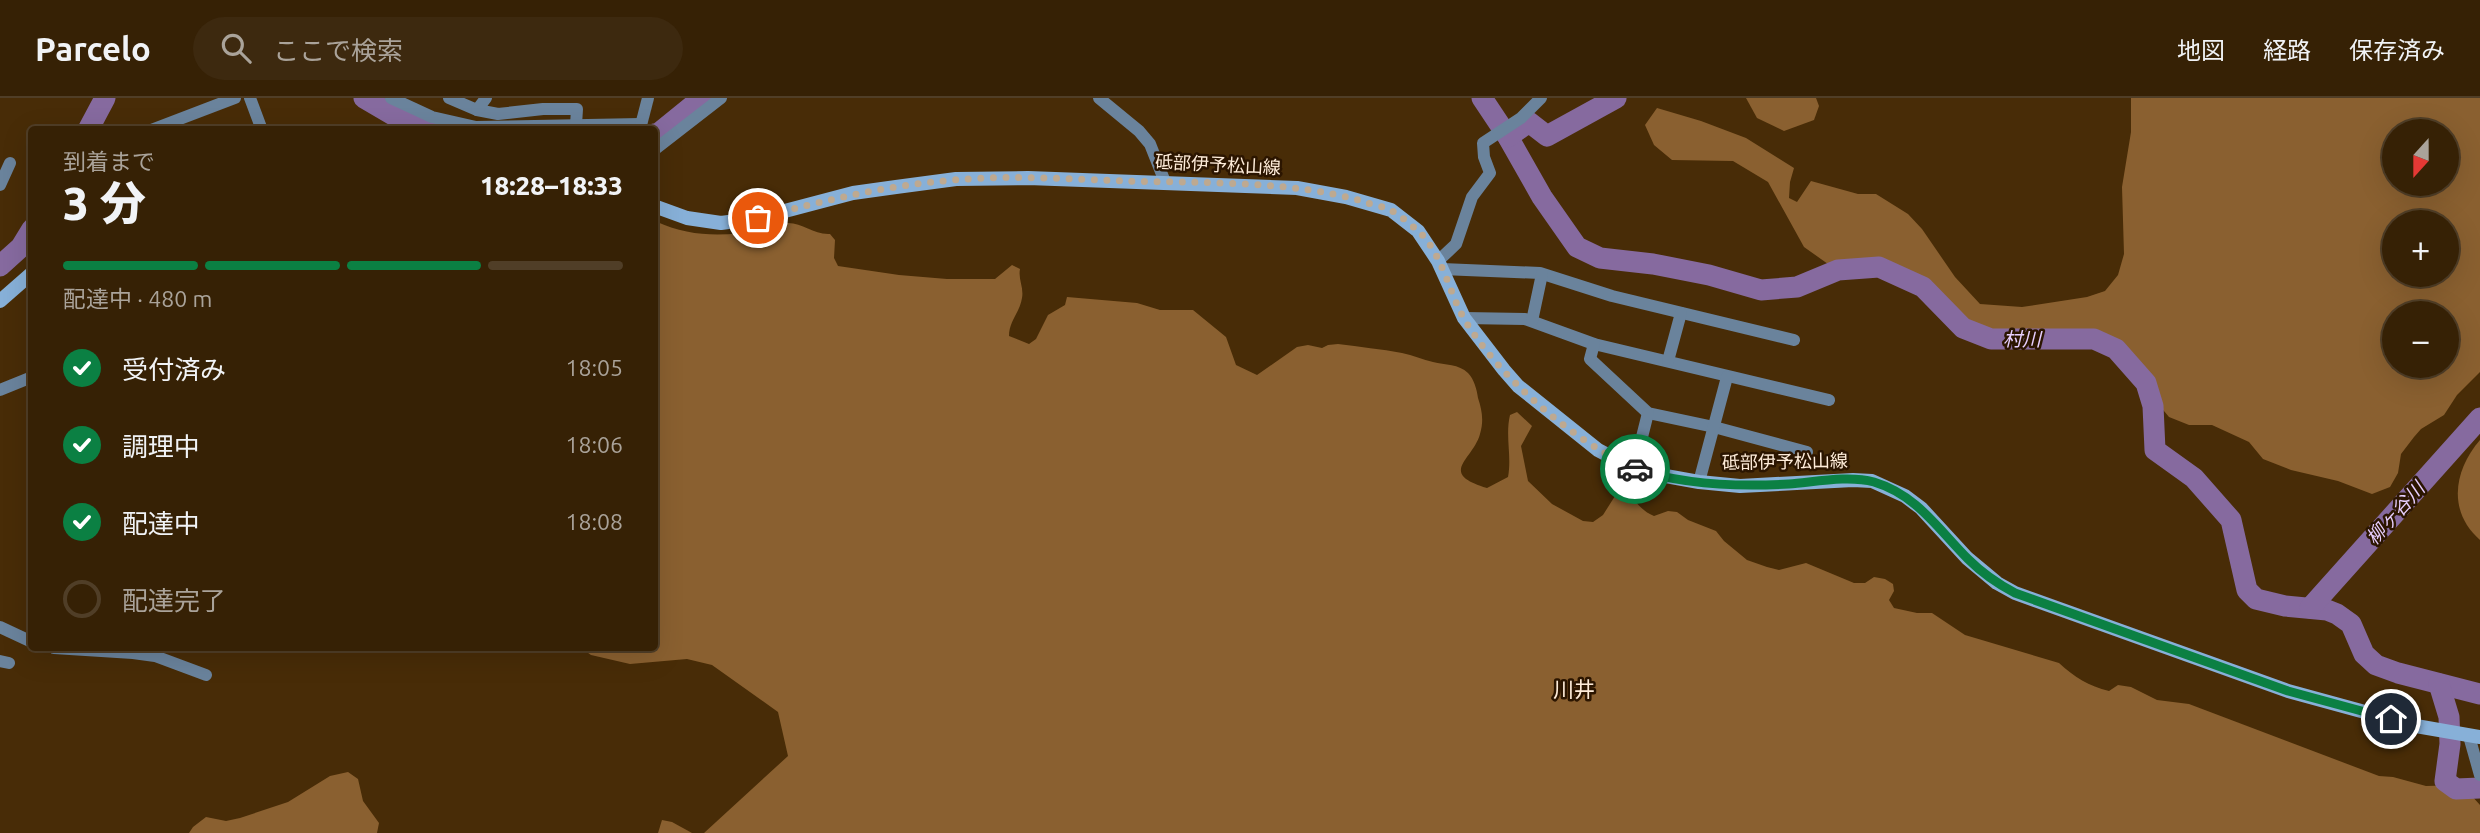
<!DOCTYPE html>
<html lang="ja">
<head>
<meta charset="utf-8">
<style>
  body { margin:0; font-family:Ubuntu,"Noto Sans JP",sans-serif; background:#3d290f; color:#f1f3f6; height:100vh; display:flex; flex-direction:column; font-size:26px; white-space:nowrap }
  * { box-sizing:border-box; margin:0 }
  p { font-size:23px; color:#aaa39a }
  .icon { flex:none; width:38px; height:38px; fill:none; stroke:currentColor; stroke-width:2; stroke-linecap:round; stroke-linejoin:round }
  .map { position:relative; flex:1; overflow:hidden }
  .panel { position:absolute; left:28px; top:28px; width:630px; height:525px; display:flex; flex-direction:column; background:#362105; border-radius:7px; box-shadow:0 7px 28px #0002,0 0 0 2px #503e27 }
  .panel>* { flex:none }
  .needle { width:46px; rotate:201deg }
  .controls { position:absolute; left:2382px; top:21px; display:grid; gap:14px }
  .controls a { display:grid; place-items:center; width:77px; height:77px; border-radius:50%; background:#362105; box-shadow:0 7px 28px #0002,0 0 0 2px #503e27; font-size:35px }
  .pin { position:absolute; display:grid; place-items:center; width:60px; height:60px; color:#fff; margin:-30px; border:4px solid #fff; border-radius:50%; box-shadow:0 2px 7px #0007 }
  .courier { position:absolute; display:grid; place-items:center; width:70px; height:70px; margin:-35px; border:5px solid #0b8043; border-radius:50%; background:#fff; color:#222; box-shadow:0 2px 9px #0007 }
  .head em { font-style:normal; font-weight:800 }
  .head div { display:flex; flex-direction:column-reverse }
  .head { display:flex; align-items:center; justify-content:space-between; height:119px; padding:0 35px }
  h1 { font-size:46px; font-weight:800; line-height:52px }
  .bar { display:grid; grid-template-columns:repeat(4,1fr); gap:10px 7px; align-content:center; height:84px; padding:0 35px }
  .bar i { height:9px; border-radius:5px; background:#503e27 }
  .bar .on { background:#0b8043 }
  .bar p { grid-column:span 4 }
  ol { padding:0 35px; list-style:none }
  li { display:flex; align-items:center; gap:21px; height:77px }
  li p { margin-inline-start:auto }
  li .icon { padding:7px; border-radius:50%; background:#0b8043; color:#fff; stroke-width:4 }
  li:last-child { color:#aaa39a }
  li i { width:38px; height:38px; border:4px solid #503e27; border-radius:50% }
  header { display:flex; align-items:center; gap:42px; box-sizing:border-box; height:98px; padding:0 35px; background:#362105; border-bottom:2px solid #503e27 }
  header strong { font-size:33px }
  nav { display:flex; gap:38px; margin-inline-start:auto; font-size:24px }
  .search { width:490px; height:63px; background:#3d290f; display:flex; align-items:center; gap:18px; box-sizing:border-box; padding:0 24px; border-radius:38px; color:#aaa39a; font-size:26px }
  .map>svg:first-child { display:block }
  .forest { fill:#8a6030; fill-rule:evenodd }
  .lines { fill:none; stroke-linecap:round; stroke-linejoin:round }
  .river { stroke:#866a9f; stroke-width:21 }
  .street { stroke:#6a839c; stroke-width:12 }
  .secondary { stroke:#87b0d8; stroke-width:14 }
  .done { stroke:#bea990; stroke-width:7; stroke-dasharray:0 12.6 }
  .route { stroke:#0b8043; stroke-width:9 }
  .labels { text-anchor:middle; stroke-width:5; stroke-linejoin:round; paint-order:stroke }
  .street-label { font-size:18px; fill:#feecd9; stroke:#2b1500 }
  .water-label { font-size:19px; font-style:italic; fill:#e7cffe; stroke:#2b1500 }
  .quarter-label { font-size:21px; fill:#feecd9; stroke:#2b1500 }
</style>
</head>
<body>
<header>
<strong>Parcelo</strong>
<div class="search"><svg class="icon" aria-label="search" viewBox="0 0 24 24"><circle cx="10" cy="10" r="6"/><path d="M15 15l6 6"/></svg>ここで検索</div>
<nav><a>地図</a><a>経路</a><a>保存済み</a></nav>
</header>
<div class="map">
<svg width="2480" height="735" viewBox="0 0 2480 735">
  <rect width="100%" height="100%" fill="#482c07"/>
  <!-- forest -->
  <g class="forest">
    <path d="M 1746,0 L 1816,0 L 1819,8 L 1814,22 L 1784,33 L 1757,20 Z"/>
    <path d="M 2131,0 L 2480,0 L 2480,274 L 2457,297 L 2444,317 L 2421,331 L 2414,339 L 2401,356 L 2398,375 L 2390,389 L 2372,396 L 2338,383 L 2291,372 L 2263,361 L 2249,344 L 2212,327 L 2189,327 L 2169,319 L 2159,307 L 2153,280 L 2121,245 L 2097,233 L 2033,232 L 1990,235 L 1964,222 L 1929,188 L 1870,162 L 1853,166 L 1828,166 L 1804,149 L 1768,84 L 1733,63 L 1672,62 L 1654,47 L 1645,27 L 1657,10 L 1701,23 L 1746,40 L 1794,70 L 1790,84 L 1789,100 L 1797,104 L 1811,83 L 1858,96 L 1876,96 L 1908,116 L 1922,131 L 1955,179 L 1980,206 L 2022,209 L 2087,199 L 2105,193 L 2118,177 L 2124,156 L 2122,89 L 2131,34 ZM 2394,33 L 2446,33 L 2446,86 L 2394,86 ZM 2394,124 L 2446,124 L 2446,177 L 2394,177 ZM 2446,215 L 2446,268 L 2394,268 L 2394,215 Z"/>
    <path d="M 655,123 C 692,140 722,138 762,133 C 771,132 779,125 788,125 C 803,125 814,137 830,136 L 835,142 L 834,160 L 838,168 L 899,177 L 947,181 L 995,181 L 1012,167 L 1020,171 C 1018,182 1024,189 1022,200 C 1020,214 1009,223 1009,238 L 1029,246 L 1036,241 L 1048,217 L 1065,207 L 1067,199 L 1137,205 L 1160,212 L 1193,212 L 1226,239 L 1236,267 L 1257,277 L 1297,249 L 1308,247 L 1322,250 L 1328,247 L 1338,246 C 1360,249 1381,251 1402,255 C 1413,257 1423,262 1433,264 C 1445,267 1459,266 1468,275 C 1474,281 1477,292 1478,300 C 1482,312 1484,323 1480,336 C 1473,362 1437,375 1487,390 L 1508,379 C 1512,358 1505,338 1510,317 L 1517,314 L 1532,328 L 1521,348 L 1528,383 L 1552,406 L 1583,423 L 1593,424 L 1603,417 L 1615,398 L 1625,395 C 1637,403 1641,413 1654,418 L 1668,413 L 1677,414 L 1688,422 L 1716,433 L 1724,443 L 1747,462 L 1767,469 L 1779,472 L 1806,465 L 1854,485 L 1865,485 L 1874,479 L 1885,481 L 1893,486 L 1894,493 L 1889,502 L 1894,510 L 1917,515 L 1932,515 L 1965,537 L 2059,565 C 2074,579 2089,588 2109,593 L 2118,587 L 2131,589 L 2157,602 L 2189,606 L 2379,678 L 2393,679 L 2426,688 L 2462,687 L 2480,707 L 2480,735 L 704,735 L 788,658 L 778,614 L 712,567 L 687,561 L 630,566 L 591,557 L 581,550 L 654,550 Z"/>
    <path d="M 2480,342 L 2480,442 C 2447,413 2454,372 2480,342 Z"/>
    <path d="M 348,674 L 358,681 L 363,703 L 379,725 L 377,735 L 189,735 L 193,729 L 206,719 L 226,723 L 240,720 L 288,704 L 330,678 Z"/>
    <path d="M 662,722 L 672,724 L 692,735 L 658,735 Z"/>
  </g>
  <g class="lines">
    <!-- river -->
    <g class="river">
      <path d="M 364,0 L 393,17 L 442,32"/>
      <path d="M 1482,0 L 1508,39 L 1542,99 L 1577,149 L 1600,160 L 1653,166 L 1709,177 L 1761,192 L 1797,189 L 1838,172 L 1879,169 L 1923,189 L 1963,230 L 1991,241 L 2094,241 L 2116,251 L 2146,285 L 2153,308 L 2155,352 L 2194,380 L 2231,422 L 2247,492 L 2256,501 L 2285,508 L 2327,512 L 2337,516 L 2351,526 L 2364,556 L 2376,567 L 2398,575 L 2480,596"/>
      <path d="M 88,32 L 105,0"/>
      <path d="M 654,36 L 659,35 L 702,0"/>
      <path d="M 1508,39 L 1529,24 L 1547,38 L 1616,0"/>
      <path d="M 0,168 L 21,149 L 32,131"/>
      <path d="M 2310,510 L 2480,320"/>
      <path d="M 2439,586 L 2449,619 L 2450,646 L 2445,683 L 2456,691 L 2480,690"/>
    </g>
    <!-- street -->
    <g class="street">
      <path d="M 250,0 L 262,32"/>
      <path d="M 391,0 L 432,19 L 476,29 L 641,26"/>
      <path d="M 449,0 L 477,12 L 498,16 L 543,11 L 577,11 L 576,27"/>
      <path d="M 1099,0 L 1139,33 L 1150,46 L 1165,84"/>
      <path d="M 477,12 L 486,0"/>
      <path d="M 640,31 L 648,0"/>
      <path d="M 151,32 L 235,0"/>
      <path d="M 654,52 L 721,0"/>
      <path d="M 0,87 L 10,65"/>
      <path d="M 1438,163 L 1456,146 L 1472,99 L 1490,75 L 1484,59 L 1483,45 L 1521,20 L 1541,0"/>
      <path d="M 1442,171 L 1540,175 L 1612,198 L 1794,242"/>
      <path d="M 1464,220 L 1525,221 L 1594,246 L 1829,302"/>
      <path d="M 1532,223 L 1542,176"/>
      <path d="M 1594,246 L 1590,261 L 1648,315 L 1714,329 L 1807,354"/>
      <path d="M 1668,263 L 1681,215"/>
      <path d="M 0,292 L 32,279"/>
      <path d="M 1634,371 L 1648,315"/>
      <path d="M 1699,384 L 1727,279"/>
      <path d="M 0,529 L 32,544"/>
      <path d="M 54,550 L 133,555 L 155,558 L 206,577"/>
      <path d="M 0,563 L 9,565"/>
      <path d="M 2469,638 L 2480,677"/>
    </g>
    <!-- secondary -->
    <g class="secondary">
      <path d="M 654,108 L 687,120 L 721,125 L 758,120 L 853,95 L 896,89 L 956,81 L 1028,80 L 1297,90 L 1346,99 L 1391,112 L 1418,133 L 1438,163 L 1464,220 L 1504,272 L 1518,288 L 1598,352 L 1634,371 L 1649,375 L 1699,384 L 1740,388 L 1853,382 L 1872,383 L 1905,398 L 1921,410 L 1967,460 L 1997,485 L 2015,495 L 2288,593 L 2416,628 L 2480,639"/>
      <path d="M 0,203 L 32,175"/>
    </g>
  </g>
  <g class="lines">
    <!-- done -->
    <path class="done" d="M 758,120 C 823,103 887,87 954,82 C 1010,77 1068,81 1124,83 C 1200,85 1292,82 1365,104 C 1373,107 1383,108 1390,112 C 1399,116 1408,125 1416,131 C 1441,152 1448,191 1463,219 C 1498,279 1572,342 1635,371"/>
    <!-- route -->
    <path class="route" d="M 1635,371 C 1684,387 1737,389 1789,386 C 1815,384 1848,377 1874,384 C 1917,397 1938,431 1968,461 C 1982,475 1998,486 2015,495 L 2288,593 L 2391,621"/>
  </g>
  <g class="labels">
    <!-- street labels -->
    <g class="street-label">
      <text transform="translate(1218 67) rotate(3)" y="6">砥部伊予松山線</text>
      <text transform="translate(1785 364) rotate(-1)" y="6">砥部伊予松山線</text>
    </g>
    <!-- water labels -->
    <g class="water-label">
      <text x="2022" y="248">村川</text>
      <text transform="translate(2395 415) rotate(-48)" y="7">柳ヶ谷川</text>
    </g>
    <!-- quarter labels -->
    <g class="quarter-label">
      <text x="1574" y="599">川井</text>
    </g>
  </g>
</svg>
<div class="controls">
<a><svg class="needle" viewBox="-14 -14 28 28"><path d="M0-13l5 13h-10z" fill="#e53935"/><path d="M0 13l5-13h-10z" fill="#aaa39a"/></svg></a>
<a>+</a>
<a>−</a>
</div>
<div class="pin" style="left:758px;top:120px;background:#ea580c"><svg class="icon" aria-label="bag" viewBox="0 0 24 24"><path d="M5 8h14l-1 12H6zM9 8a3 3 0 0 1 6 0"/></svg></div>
<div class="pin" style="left:2391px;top:621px;background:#1f2937"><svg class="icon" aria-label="home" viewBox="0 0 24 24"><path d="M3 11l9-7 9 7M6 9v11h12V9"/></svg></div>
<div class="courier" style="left:1635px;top:371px"><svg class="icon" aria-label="car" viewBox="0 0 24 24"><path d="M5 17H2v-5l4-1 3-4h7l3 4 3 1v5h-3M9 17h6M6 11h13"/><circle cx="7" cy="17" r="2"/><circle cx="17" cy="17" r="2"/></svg></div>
<section class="panel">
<div class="head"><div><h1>3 分</h1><p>到着まで</p></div><em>18:28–18:33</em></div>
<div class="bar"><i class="on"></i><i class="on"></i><i class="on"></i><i></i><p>配達中 · 480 m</p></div>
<ol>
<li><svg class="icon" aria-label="check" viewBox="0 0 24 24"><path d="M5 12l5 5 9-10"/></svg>受付済み<p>18:05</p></li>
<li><svg class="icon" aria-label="check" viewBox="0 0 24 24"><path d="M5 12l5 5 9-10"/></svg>調理中<p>18:06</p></li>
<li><svg class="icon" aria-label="check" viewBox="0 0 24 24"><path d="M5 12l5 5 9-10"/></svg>配達中<p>18:08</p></li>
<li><i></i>配達完了</li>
</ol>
</section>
</div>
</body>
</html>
